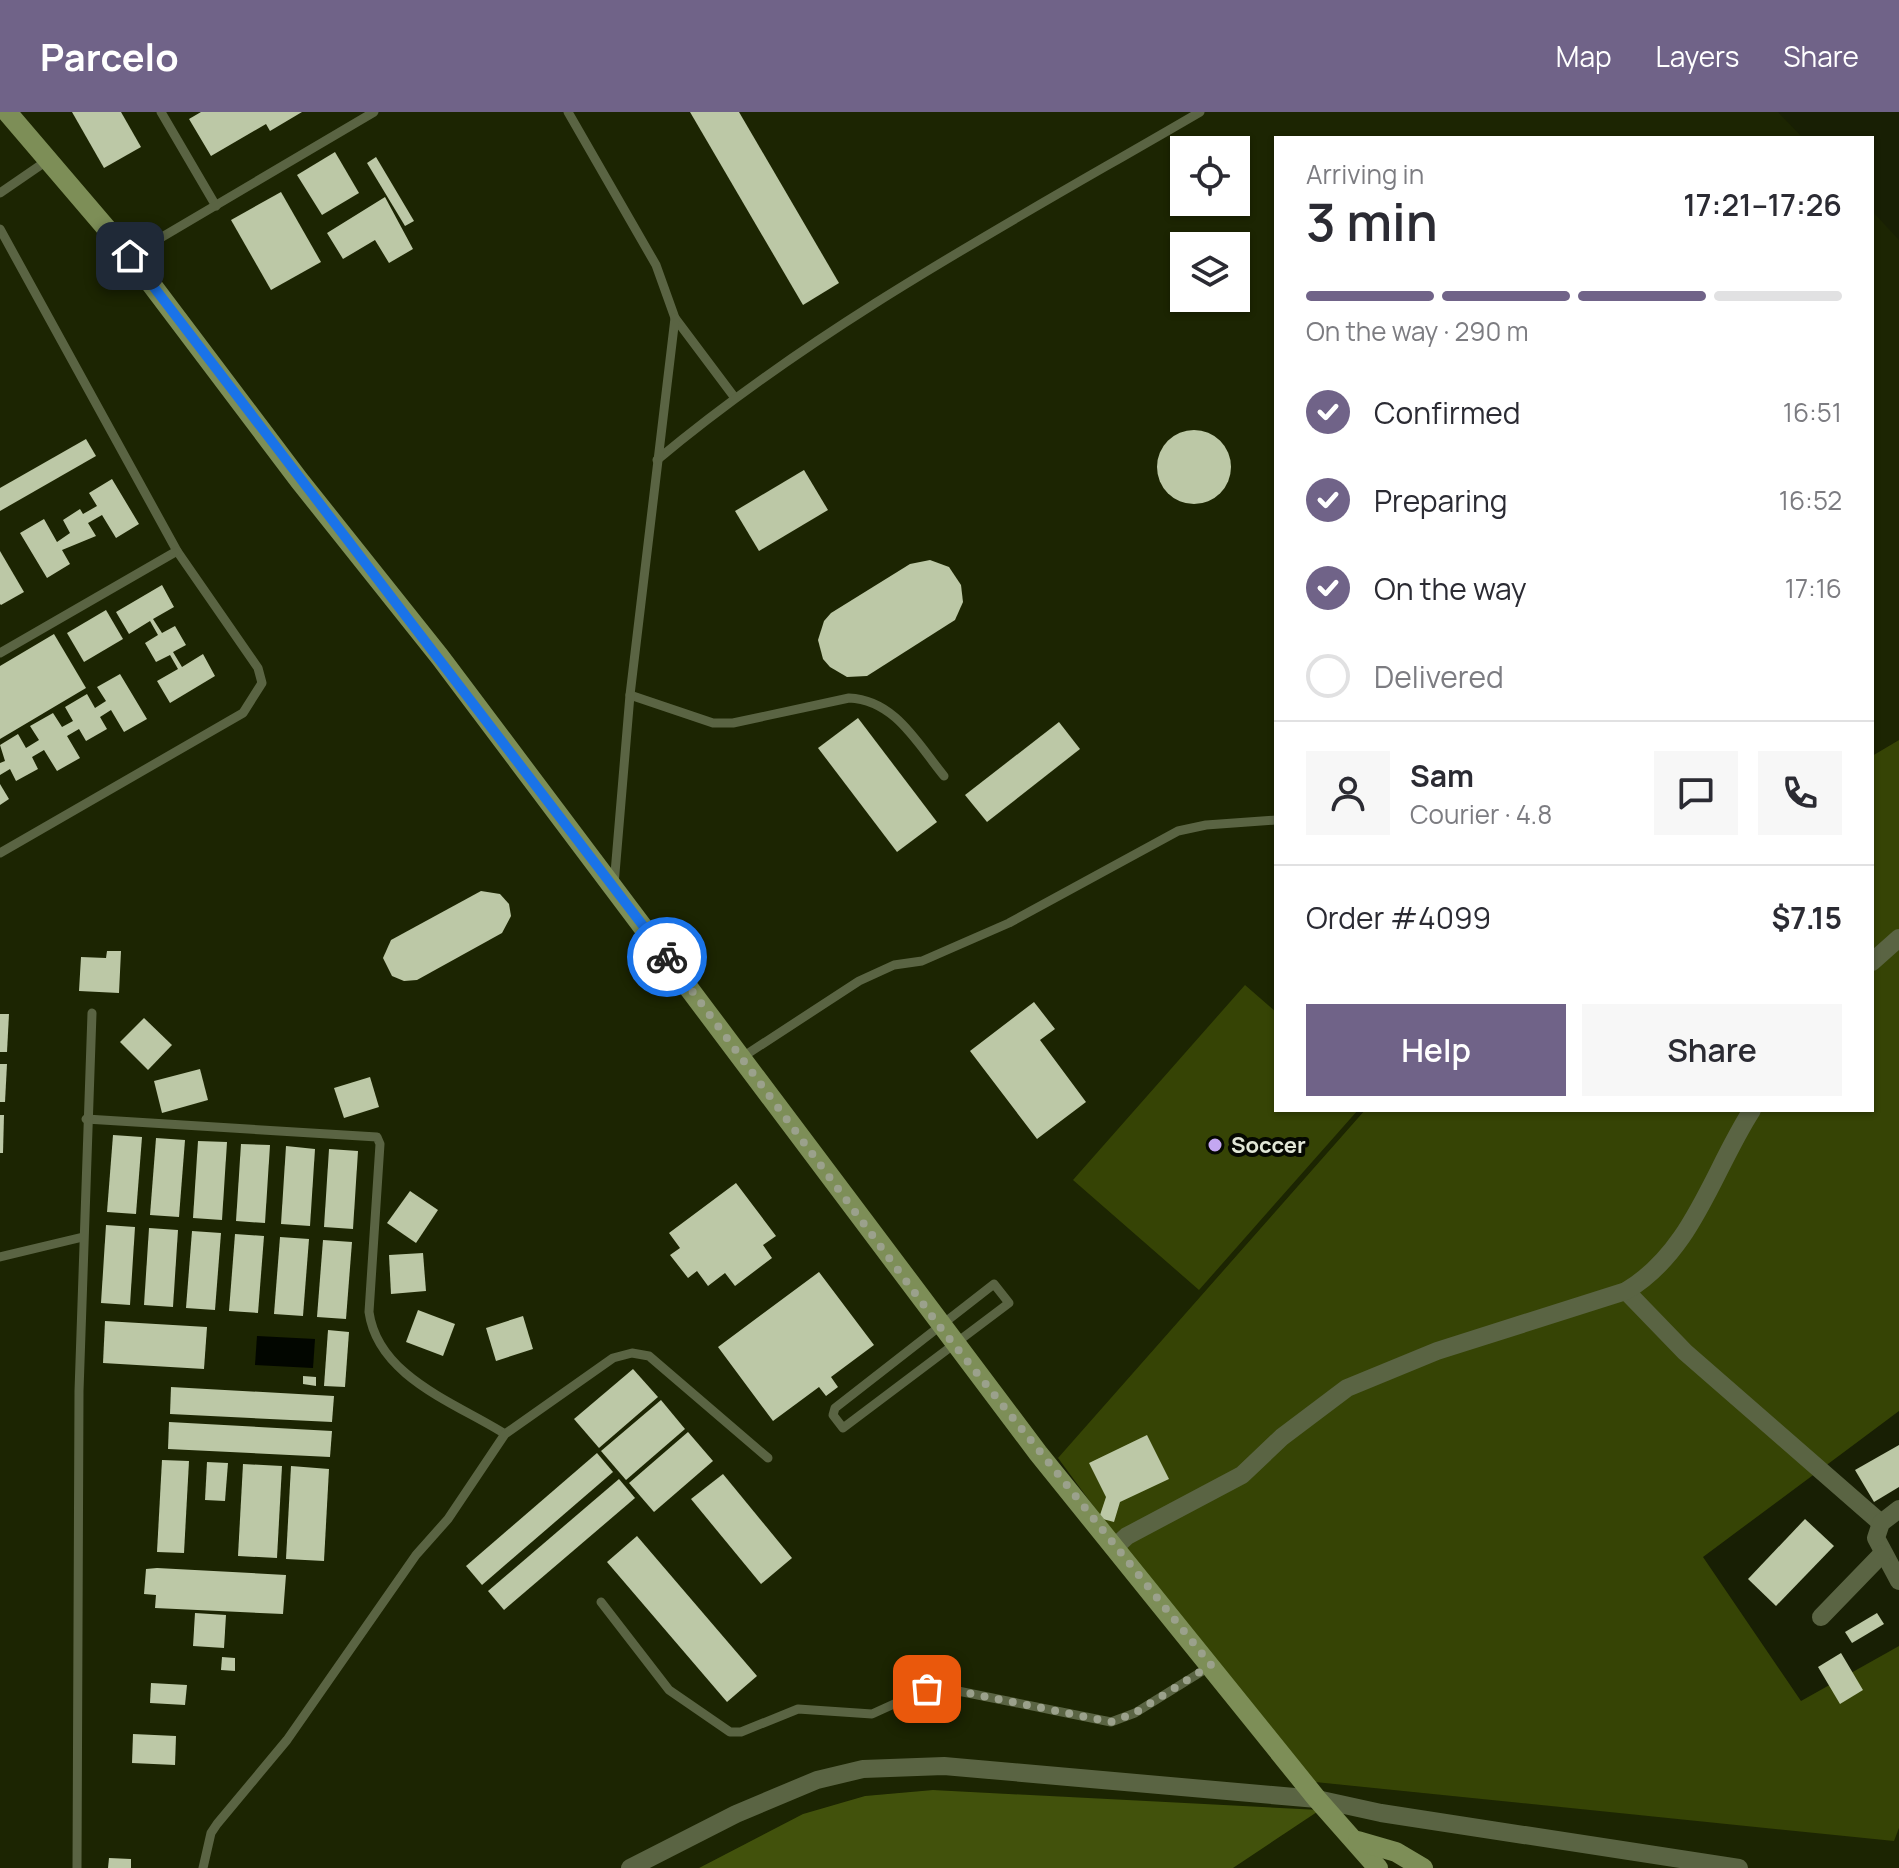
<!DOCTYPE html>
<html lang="en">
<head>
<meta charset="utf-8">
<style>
  body { margin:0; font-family:Manrope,sans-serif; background:#f7f7f7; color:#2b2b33; height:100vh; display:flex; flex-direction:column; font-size:30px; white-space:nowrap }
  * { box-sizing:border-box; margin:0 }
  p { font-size:26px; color:#7c7c81 }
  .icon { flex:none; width:44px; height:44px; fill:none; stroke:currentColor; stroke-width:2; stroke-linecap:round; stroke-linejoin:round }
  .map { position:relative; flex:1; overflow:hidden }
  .side { position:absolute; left:1274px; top:24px; width:600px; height:976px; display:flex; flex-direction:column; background:#fff; border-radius:0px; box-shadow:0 2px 6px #0004 }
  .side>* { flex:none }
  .tools { position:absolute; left:1170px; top:24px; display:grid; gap:16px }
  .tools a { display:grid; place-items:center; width:80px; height:80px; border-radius:0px; background:#fff; box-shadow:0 2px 6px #0004; font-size:40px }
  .pin { position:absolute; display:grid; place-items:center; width:68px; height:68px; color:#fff; margin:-34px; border-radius:16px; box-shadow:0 4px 12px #0006 }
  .courier { position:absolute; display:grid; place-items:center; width:80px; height:80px; margin:-40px; border:6px solid #1a73e8; border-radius:50%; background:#fff; color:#222; box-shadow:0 2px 10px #0007 }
  .summary em { font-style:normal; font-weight:600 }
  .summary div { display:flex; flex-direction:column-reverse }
  .summary { display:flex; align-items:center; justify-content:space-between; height:136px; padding:0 32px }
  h1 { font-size:52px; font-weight:600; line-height:60px }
  .bar { display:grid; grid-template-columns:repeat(4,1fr); gap:12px 8px; align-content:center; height:96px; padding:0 32px }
  .bar i { height:10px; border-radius:6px; background:#e1e1e2 }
  .bar .on { background:#706388 }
  .bar p { grid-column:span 4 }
  .line { display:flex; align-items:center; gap:20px; padding:0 32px; border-top:2px solid #e1e1e2 }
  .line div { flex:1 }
  .round { display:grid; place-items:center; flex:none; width:84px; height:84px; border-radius:0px; background:#f7f7f7 }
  ol { padding:0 32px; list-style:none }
  li { display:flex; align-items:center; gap:24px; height:88px }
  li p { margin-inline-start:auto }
  li .icon { padding:8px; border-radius:50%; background:#706388; color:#fff; stroke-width:4 }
  li:last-child { color:#7c7c81 }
  li i { width:44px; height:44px; border:4px solid #e1e1e2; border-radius:50% }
  .cta { display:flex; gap:16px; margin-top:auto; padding:16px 32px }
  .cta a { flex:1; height:92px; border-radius:0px; background:#706388; color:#fff; font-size:32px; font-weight:600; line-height:92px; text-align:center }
  .cta a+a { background:#f7f7f7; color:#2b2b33 }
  header { display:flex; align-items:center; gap:48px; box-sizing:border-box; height:112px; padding:0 40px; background:#706388; color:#fff }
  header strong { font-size:38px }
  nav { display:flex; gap:44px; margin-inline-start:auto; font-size:28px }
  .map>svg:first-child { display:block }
  .built { fill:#1c2502; fill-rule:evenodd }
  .green { fill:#364405 }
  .forest { fill:#42520c }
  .water { fill:#020600 }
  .building { fill:#bcc8a6 }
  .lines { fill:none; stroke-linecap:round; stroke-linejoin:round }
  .lane { stroke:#5a6443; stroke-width:9 }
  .street { stroke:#5a6443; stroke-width:18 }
  .secondary { stroke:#7d8e57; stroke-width:20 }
  .done { stroke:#9ba18c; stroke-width:8; stroke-dasharray:0 14.4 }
  .route { stroke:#1a73e8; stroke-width:10 }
  .poi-dot { fill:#c4a7f1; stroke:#050801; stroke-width:3 }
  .labels { text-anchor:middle; stroke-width:8; stroke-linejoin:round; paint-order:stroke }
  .poi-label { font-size:22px; font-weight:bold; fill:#e1e7d6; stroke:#050801; text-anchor:start }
</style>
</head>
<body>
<header>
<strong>Parcelo</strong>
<nav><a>Map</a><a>Layers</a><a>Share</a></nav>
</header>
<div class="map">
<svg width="1899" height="1756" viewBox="0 0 1899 1756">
  <rect width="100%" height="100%" fill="#181f04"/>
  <!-- built -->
  <g class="built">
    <path d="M 0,0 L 1778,0 L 1803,26 L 1276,26 L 1276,998 L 1365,998 L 1048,1358 L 1295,1668 L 1893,1728 L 1899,1716 L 1899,1756 L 1233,1756 L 1318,1699 L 933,1678 L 865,1684 L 803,1702 L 699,1756 L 0,1756 ZM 1184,38 L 1236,38 L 1236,90 L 1184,90 ZM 1184,134 L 1236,134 L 1236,186 L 1184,186 Z"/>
    <path d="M 1872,99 L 1899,128 L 1899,628 L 1872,644 Z"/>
  </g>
  <!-- green -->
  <g class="green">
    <path d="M 1899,628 L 1899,1299 L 1703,1445 L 1801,1589 L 1899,1534 L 1899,1716 L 1894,1729 L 1295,1668 L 1058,1346 L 1365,998 L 1872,998 L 1872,644 Z"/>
    <path d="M 1245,873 L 1276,900 L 1276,998 L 1358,998 L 1199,1178 L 1073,1068 Z"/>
  </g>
  <!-- forest -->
  <path class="forest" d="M 933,1678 L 1320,1698 L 1233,1756 L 699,1756 L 803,1702 L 865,1684 Z"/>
  <!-- water -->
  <path class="water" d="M 257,1224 L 315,1227 L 313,1256 L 255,1253 Z"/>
  <!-- building -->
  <g class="building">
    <path d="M 72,0 L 121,0 L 141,35 L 104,56 Z"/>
    <path d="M 201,0 L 302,0 L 270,19 L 266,12 L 211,44 L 189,7 Z"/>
    <path d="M 690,0 L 739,0 L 839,171 L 803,193 Z"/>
    <path d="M 335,40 L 359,81 L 322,103 L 297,63 Z"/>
    <path d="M 376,45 L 414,109 L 405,114 L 367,51 Z"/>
    <path d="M 281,80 L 321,150 L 271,178 L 231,108 Z"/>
    <path d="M 385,85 L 413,137 L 389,151 L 375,128 L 343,147 L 327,121 Z"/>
    <circle cx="1194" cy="355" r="37"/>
    <path d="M 86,327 L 96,344 L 0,399 L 0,376 Z"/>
    <path d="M 804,358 L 828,398 L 759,439 L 735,399 Z"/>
    <path d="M 112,367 L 139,412 L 116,426 L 102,403 L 88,411 L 96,424 L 62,438 L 70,452 L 47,466 L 20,421 L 44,407 L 57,430 L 70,421 L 63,408 L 80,397 L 83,402 L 97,394 L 89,381 Z"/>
    <path d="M 0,439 L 24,480 L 1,493 L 0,492 Z"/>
    <path d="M 930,448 L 949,455 L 961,473 L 963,490 L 955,508 L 867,564 L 847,565 L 830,555 L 823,547 L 818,528 L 824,509 L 831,501 L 910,452 Z"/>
    <path d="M 162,473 L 174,495 L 153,507 L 162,521 L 175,514 L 186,533 L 173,540 L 182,555 L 203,542 L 215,564 L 170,591 L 157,569 L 178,557 L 170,543 L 156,550 L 145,531 L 158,523 L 150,509 L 129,522 L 116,500 Z"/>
    <path d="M 106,498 L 123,527 L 84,550 L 67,521 Z"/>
    <path d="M 54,522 L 86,576 L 0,627 L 0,554 Z"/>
    <path d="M 120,562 L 147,607 L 124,620 L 111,598 L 100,605 L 107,617 L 86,629 L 79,617 L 67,624 L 80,646 L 57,659 L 44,638 L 32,645 L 38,657 L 16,669 L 10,657 L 0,663 L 0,651 L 5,649 L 0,633 L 18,622 L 26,636 L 39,628 L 30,614 L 53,601 L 62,615 L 73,609 L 65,595 L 87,582 L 95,596 L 106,589 L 97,575 Z"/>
    <path d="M 858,606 L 937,710 L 897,740 L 818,636 Z"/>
    <path d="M 1059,610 L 1080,637 L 987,710 L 965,683 Z"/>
    <path d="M 0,672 L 9,687 L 0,693 Z"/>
    <path d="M 481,779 L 500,782 L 509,792 L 511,804 L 502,821 L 417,868 L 404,869 L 392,864 L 383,846 L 391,828 Z"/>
    <path d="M 107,839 L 121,839 L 119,881 L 79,879 L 81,845 L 106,846 Z"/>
    <path d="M 1034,890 L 1055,917 L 1040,928 L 1086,990 L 1037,1027 L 970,939 Z"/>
    <path d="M 0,902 L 9,902 L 7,940 L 0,940 Z"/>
    <path d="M 144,906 L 172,933 L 148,958 L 120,930 Z"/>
    <path d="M 0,952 L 7,952 L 5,990 L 0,990 Z"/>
    <path d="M 200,957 L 208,988 L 162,1001 L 154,969 Z"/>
    <path d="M 370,965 L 379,995 L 344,1006 L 334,976 Z"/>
    <path d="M 0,1003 L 4,1003 L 3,1041 L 0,1041 Z"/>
    <path d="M 113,1023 L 142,1025 L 136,1102 L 107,1100 Z"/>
    <path d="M 156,1026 L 185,1028 L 179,1105 L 150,1103 Z"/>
    <path d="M 198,1029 L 227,1030 L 222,1108 L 193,1106 Z"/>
    <path d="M 241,1032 L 270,1033 L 265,1111 L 236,1109 Z"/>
    <path d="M 286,1034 L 315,1037 L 310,1114 L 281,1112 Z"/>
    <path d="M 329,1037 L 358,1039 L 353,1117 L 324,1115 Z"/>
    <path d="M 736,1071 L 776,1124 L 763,1133 L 772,1146 L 735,1174 L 725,1161 L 708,1174 L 697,1159 L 688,1166 L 670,1143 L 680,1136 L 669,1121 Z"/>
    <path d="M 410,1079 L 438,1098 L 416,1131 L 387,1111 Z"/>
    <path d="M 106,1113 L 135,1115 L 130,1193 L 101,1191 Z"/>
    <path d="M 149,1116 L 178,1118 L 173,1195 L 144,1193 Z"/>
    <path d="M 192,1119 L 221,1121 L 215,1198 L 186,1196 Z"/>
    <path d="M 235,1122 L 264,1124 L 258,1201 L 229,1199 Z"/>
    <path d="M 280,1125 L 309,1127 L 303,1204 L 274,1202 Z"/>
    <path d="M 323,1128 L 352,1130 L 346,1207 L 317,1205 Z"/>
    <path d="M 423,1141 L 426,1179 L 391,1182 L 389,1143 Z"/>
    <path d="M 819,1160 L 874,1233 L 831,1265 L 838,1275 L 826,1284 L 819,1275 L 773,1309 L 718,1235 Z"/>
    <path d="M 418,1198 L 455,1212 L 443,1244 L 406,1230 Z"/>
    <path d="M 523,1204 L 533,1237 L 496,1249 L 486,1216 Z"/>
    <path d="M 105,1209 L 207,1215 L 204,1257 L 103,1251 Z"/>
    <path d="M 328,1218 L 349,1220 L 345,1275 L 324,1274 Z"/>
    <path d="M 633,1257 L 658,1285 L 599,1336 L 574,1307 Z"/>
    <path d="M 303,1264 L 316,1265 L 316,1274 L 303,1272 Z"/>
    <path d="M 171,1275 L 334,1284 L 332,1310 L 170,1302 Z"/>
    <path d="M 661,1288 L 685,1317 L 626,1368 L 601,1339 Z"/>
    <path d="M 169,1310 L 332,1319 L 330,1345 L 168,1337 Z"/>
    <path d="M 688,1320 L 713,1349 L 654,1400 L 629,1371 Z"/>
    <path d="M 1147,1323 L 1169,1367 L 1120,1390 L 1114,1410 L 1099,1406 L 1106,1385 L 1089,1351 Z"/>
    <path d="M 1899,1333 L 1899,1375 L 1874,1390 L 1855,1358 Z"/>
    <path d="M 597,1341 L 613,1360 L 482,1473 L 466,1454 Z"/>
    <path d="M 162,1348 L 189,1349 L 184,1441 L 157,1440 Z"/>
    <path d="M 207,1350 L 228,1351 L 225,1389 L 205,1388 Z"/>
    <path d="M 243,1352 L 282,1354 L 277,1446 L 238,1444 Z"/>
    <path d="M 291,1354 L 329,1357 L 324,1449 L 286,1447 Z"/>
    <path d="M 723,1362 L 792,1446 L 761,1472 L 691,1387 Z"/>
    <path d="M 619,1367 L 635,1386 L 504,1498 L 488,1479 Z"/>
    <path d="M 1805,1407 L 1834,1434 L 1776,1494 L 1748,1467 Z"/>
    <path d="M 637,1424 L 757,1564 L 727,1590 L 607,1450 Z"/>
    <path d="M 157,1456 L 286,1463 L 283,1502 L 155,1496 L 156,1483 L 144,1482 L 146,1457 Z"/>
    <path d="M 195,1501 L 226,1503 L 224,1536 L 193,1534 Z"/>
    <path d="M 1877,1501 L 1884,1512 L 1852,1531 L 1845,1520 Z"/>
    <path d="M 1841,1541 L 1863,1578 L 1840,1592 L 1818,1555 Z"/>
    <path d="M 222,1545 L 235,1546 L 235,1559 L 221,1558 Z"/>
    <path d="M 151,1571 L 187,1573 L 185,1593 L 150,1591 Z"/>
    <path d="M 133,1622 L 176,1624 L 175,1653 L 132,1651 Z"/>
    <path d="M 109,1746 L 131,1747 L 131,1756 L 108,1756 Z"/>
  </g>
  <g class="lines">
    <!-- lane -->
    <g class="lane">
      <path d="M 161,0 L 216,94"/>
      <path d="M 568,0 L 656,153 L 675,206 L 735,286"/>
      <path d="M 0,81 L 48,48"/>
      <path d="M 0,117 L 177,439 L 258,556 L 262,571 L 243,601 L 0,741"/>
      <path d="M 130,144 L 374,0"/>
      <path d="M 657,348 C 822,210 1015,108 1200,0"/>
      <path d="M 0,541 L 177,439"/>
      <path d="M 630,583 L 713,611 L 733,611 L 849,586 C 895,588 917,631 944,664"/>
      <path d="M 614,773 L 630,583 L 675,206"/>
      <path d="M 741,946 L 859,869 L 894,853 L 922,849 L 1009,811 L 1178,719 L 1206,713 L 1276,708"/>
      <path d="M 86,1007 L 377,1025 L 380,1032 L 369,1200 C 378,1265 456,1291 505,1322"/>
      <path d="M 0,1145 L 83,1125"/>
      <path d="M 994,1172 L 1009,1191 L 843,1316 L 833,1303 L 835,1296 Z"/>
      <path d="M 601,1490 L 669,1578 L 730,1620 L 741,1620 L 798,1597 L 872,1602 L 927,1577 L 943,1576 L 1111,1610 L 1135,1601 L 1209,1555"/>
      <path d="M 77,1756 L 79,1279 L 92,901"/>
      <path d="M 203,1756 L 211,1721 L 217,1712 L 287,1628 L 416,1443 L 448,1407 L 505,1322 L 613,1246 L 632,1241 L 649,1244 L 768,1346"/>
    </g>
    <!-- street -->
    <g class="street">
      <path d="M 1872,850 L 1899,826"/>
      <path d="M 1626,1179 L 1685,1240 L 1881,1411"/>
      <path d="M 1899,1397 L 1881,1411 L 1876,1426 L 1899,1469"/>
      <path d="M 1115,1435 L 1127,1424 L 1242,1363 L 1282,1325 L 1347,1276 L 1437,1239 L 1626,1179 C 1693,1139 1712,1060 1752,998"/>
      <path d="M 1821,1505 L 1882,1442"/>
      <path d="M 630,1756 L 736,1702 L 817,1668 L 863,1657 L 944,1654 L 1317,1687 L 1381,1701 L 1739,1756"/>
    </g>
    <!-- secondary -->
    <g class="secondary">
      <path d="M 7,0 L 130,144 L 299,368 L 440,545 L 1038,1341 L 1317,1687 L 1378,1756"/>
      <path d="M 1358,1729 L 1396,1740 L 1423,1756"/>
    </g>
  </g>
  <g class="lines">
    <!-- done -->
    <path class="done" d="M 667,845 L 940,1215 L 1211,1553 L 1135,1601 L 1111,1610 L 943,1576 L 927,1577"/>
    <!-- route -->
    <path class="route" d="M 130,144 L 667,845"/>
  </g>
  <!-- markers -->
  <circle class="poi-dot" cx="1215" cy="1033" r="8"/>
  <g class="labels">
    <!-- poi labels -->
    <g class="poi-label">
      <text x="1231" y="1041">Soccer</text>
    </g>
  </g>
</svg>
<div class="tools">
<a><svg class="icon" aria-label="locate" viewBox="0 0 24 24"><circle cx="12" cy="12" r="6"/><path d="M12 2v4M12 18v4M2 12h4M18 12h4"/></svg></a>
<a><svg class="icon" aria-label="layers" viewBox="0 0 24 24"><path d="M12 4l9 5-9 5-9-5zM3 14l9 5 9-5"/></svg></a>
</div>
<div class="pin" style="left:927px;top:1577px;background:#ea580c"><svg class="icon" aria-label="bag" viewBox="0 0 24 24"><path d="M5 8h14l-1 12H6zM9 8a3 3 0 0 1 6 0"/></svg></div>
<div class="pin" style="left:130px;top:144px;background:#1f2937"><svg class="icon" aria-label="home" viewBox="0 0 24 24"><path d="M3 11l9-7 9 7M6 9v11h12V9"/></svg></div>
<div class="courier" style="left:667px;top:845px"><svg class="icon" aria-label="bike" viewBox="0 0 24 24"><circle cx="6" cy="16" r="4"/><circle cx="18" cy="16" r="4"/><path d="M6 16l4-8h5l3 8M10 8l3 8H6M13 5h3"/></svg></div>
<section class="side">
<div class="summary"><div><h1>3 min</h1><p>Arriving in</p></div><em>17:21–17:26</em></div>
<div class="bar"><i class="on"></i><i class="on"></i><i class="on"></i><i></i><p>On the way · 290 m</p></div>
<ol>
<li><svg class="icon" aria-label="check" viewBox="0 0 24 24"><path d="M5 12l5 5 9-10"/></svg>Confirmed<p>16:51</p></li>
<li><svg class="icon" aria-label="check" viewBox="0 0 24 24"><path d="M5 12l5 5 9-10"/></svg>Preparing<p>16:52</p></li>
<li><svg class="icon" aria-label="check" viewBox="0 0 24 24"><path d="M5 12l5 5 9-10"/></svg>On the way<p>17:16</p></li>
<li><i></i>Delivered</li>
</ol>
<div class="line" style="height:144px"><a class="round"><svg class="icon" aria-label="person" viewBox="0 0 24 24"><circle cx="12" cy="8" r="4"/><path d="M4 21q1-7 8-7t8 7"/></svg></a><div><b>Sam</b><p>Courier · 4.8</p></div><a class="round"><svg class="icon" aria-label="chat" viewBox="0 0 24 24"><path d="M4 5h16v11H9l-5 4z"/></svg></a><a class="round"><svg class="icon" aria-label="phone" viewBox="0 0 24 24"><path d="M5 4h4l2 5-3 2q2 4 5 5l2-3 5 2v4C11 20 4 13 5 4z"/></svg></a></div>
<div class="line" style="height:104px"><div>Order #4099</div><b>$7.15</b></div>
<div class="cta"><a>Help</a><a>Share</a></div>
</section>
</div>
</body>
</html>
